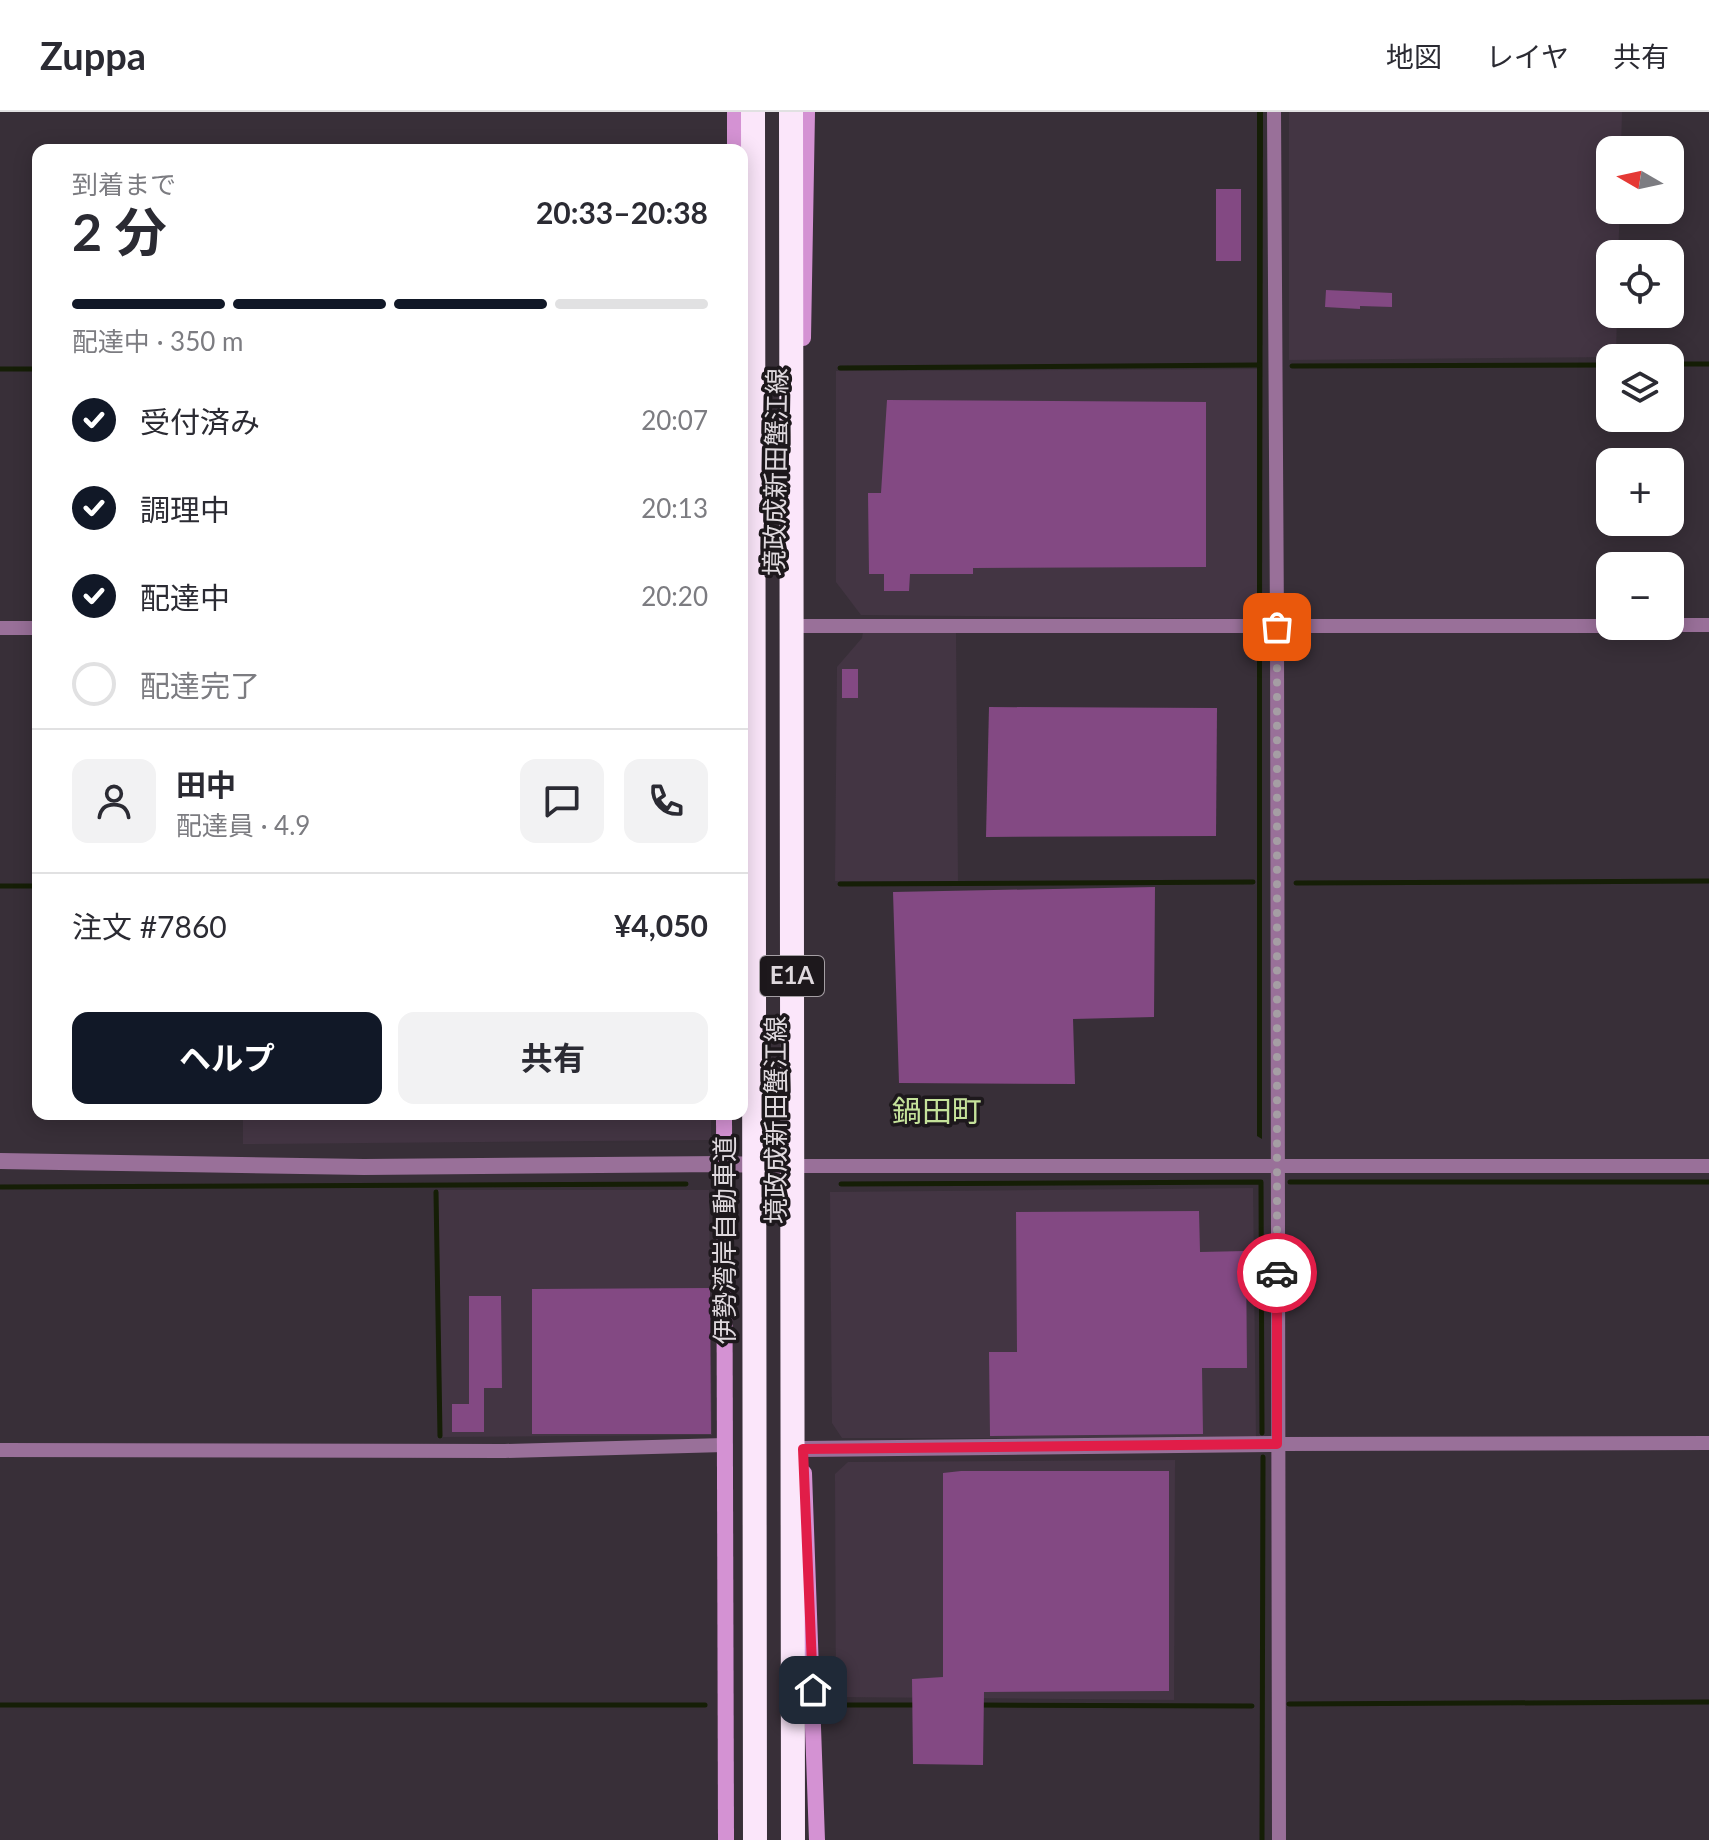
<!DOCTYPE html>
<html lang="ja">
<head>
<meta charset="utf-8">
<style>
  body { margin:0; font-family:Lato,"Noto Sans JP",sans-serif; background:#f2f2f3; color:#2b2b33; height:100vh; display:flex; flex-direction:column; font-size:30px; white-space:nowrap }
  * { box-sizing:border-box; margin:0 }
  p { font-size:26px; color:#7c7c81 }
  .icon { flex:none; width:44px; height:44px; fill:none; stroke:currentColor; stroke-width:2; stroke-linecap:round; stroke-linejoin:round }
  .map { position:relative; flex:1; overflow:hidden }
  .details { position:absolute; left:32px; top:32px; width:716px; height:976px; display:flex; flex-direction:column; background:#fff; border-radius:16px; box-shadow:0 4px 20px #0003 }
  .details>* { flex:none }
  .needle { width:52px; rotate:279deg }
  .buttons { position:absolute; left:1596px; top:24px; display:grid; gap:16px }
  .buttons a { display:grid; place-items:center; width:88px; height:88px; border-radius:16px; background:#fff; box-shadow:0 4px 20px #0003; font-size:40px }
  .pin { position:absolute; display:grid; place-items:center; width:68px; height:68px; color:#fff; margin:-34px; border-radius:16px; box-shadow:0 4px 12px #0006 }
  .courier { position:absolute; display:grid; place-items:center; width:80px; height:80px; margin:-40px; border:6px solid #e11d48; border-radius:50%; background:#fff; color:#222; box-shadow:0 2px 10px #0007 }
  .summary em { font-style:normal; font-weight:700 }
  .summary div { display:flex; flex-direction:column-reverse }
  .summary { display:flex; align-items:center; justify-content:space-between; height:136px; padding:0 40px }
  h1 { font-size:52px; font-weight:700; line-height:60px }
  .bar { display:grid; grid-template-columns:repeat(4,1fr); gap:12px 8px; align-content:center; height:96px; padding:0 40px }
  .bar i { height:10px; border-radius:6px; background:#e1e1e2 }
  .bar .on { background:#111827 }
  .bar p { grid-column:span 4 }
  .line { display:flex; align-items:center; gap:20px; padding:0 40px; border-top:2px solid #e1e1e2 }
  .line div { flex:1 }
  .round { display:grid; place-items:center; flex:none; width:84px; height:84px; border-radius:16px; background:#f2f2f3 }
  ol { padding:0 40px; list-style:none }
  li { display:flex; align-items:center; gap:24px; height:88px }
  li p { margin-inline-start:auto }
  li .icon { padding:8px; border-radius:50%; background:#111827; color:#fff; stroke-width:4 }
  li:last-child { color:#7c7c81 }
  li i { width:44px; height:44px; border:4px solid #e1e1e2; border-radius:50% }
  .action { display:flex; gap:16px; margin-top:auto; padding:16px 40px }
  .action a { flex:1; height:92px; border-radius:16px; background:#111827; color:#fff; font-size:32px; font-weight:700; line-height:92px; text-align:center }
  .action a+a { background:#f2f2f3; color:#2b2b33 }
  header { display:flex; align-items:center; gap:48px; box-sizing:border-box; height:112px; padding:0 40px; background:#fff; border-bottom:2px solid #e1e1e2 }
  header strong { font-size:38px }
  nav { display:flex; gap:44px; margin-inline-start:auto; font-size:28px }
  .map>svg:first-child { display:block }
  .built { fill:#433543 }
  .water { fill:#151e06 }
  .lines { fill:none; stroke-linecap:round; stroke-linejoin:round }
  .stream { stroke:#151e06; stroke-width:5 }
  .building { fill:#834983 }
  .minor { stroke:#997099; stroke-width:14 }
  .tertiary { stroke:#997099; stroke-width:16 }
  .secondary { stroke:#d492d3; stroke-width:16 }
  .motorway-bridge { stroke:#fbe6fa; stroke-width:24 }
  .done { stroke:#a59ea4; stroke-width:8; stroke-dasharray:0 14.4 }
  .route { stroke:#e11d48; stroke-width:10 }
  .labels { text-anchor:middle; stroke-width:7; stroke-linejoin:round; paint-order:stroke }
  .shield { fill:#1d181c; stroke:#a59fa4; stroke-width:2 }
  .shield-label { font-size:24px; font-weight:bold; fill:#dfd9de }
  .street-label { font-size:26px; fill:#dfd9de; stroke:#1d181c }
  .quarter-label { font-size:30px; fill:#c5e29a; stroke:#1d181c }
</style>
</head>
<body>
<header>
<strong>Zuppa</strong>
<nav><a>地図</a><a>レイヤ</a><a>共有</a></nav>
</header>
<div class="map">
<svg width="1709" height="1728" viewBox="0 0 1709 1728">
  <rect width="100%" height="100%" fill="#382f38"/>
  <!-- built -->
  <g class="built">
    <path d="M 1289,0 L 1622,0 L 1621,38 L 1610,38 L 1610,98 L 1620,98 L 1618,142 L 1610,142 L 1610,202 L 1617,202 L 1616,245 L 1289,248 Z"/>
    <path d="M 1257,257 L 1257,505 L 1250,507 L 861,503 L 836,470 L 836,259 Z"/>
    <path d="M 956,519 L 958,769 L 835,769 L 837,555 L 862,526 L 863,520 Z"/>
    <path d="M 243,1002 L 711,1002 L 711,1028 L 243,1032 Z"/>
    <path d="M 1253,1076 L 1256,1326 L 842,1326 L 832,1311 L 830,1080 Z"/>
    <path d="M 438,1078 L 709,1078 L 712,1323 L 442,1325 Z"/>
    <path d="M 1175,1348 L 1174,1588 L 836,1585 L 835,1362 L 848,1350 Z"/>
  </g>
  <!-- water -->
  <g class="water">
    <path d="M 1257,0 L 1263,0 L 1262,501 L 1257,502 Z"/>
    <path d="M 1257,524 L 1262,524 L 1262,1027 L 1257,1024 Z"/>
  </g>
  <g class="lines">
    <!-- stream -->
    <g class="stream">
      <path d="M 1670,252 L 1709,252"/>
      <path d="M 1292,254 L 1610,253"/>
      <path d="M 840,256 L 1259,253"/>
      <path d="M 0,257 L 38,257"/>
      <path d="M 1296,771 L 1709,769"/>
      <path d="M 840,772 L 1253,770"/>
      <path d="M 0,774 L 38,774"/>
      <path d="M 1290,1070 L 1709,1070"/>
      <path d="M 841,1072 L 1261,1070 L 1262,1321"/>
      <path d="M 0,1075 L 686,1072"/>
      <path d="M 436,1080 L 440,1324"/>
      <path d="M 1289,1592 L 1709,1590"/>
      <path d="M 0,1593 L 705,1593"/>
      <path d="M 843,1593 L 918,1593"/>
      <path d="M 980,1593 L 1252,1594"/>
      <path d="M 1262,1728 L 1263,1345"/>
    </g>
  </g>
  <!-- building -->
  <g class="building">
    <rect x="1216" y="77" width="25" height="72"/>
    <path d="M 1326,178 L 1392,181 L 1392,195 L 1360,194 L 1360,197 L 1325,195 Z"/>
    <path d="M 887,288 L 1206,290 L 1206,455 L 973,456 L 973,462 L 910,462 L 909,479 L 884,479 L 884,462 L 869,462 L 868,381 L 881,381 Z"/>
    <rect x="842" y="557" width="16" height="29"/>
    <path d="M 989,595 L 1217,596 L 1216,724 L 986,725 Z"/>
    <path d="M 1155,775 L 1154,905 L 1073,907 L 1075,972 L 899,971 L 893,780 Z"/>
    <path d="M 1199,1099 L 1200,1140 L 1246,1139 L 1247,1256 L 1202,1256 L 1203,1322 L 990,1324 L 989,1240 L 1017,1240 L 1016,1100 Z"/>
    <path d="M 710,1176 L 711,1322 L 532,1322 L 532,1177 Z"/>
    <path d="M 469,1184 L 501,1184 L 502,1276 L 484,1276 L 484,1320 L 452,1320 L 452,1292 L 469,1292 Z"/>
    <path d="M 961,1359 L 1169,1359 L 1169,1579 L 984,1580 L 983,1653 L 913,1652 L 912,1567 L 943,1565 L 943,1361 Z"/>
  </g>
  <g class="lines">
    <!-- minor -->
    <g class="minor">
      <path d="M 1274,0 L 1277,515 L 1279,1728"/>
      <path d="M 1670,513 L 1709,513"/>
      <path d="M 798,514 L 1610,514"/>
      <path d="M 0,516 L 38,516"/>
      <path d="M 800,1054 L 1709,1054"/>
      <path d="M 1277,1332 L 1709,1331"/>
      <path d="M 0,1338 L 505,1339 L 724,1333"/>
    </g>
    <!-- tertiary -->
    <g class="tertiary">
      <path d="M 0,1049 L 364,1055 L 722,1052 L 799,1054"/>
      <path d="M 803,1337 L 1277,1332"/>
    </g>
    <!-- secondary -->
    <g class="secondary">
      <path d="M 735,0 L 735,38"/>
      <path d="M 803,226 L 807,0"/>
      <path d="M 724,1002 L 726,1728"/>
      <path d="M 804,1361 L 817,1728"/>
    </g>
    <!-- motorway-bridge -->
    <g class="motorway-bridge">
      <path d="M 753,0 L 755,1728"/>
      <path d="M 791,0 L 793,1728"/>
    </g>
  </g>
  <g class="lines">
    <!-- done -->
    <path class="done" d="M 1277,1161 L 1277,515"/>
    <!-- route -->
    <path class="route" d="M 813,1578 L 803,1337 L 1277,1332 L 1277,1161"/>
  </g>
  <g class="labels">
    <!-- shield labels -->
    <rect class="shield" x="760" y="844" width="64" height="40" rx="6"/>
    <g class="shield-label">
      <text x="792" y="872">E1A</text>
    </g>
    <!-- street labels -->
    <g class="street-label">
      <text transform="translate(776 360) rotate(-89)" y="9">境政成新田蟹江線</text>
      <text transform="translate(776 1008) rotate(-90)" y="9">境政成新田蟹江線</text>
      <text transform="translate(725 1128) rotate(-90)" y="9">伊勢湾岸自動車道</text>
    </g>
    <!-- quarter labels -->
    <g class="quarter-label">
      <text x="937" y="1010">鍋田町</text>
    </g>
  </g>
</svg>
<div class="buttons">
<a><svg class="needle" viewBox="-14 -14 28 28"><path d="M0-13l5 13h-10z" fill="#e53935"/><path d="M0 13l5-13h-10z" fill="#7c7c81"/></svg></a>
<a><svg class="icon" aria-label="locate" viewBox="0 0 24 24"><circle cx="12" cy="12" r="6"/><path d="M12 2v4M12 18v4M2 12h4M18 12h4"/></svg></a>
<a><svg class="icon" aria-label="layers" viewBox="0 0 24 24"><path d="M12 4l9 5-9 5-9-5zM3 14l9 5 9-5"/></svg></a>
<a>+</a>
<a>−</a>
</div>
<div class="pin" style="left:1277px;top:515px;background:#ea580c"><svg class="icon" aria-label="bag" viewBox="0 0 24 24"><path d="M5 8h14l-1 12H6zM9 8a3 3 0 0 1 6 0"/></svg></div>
<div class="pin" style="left:813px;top:1578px;background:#1f2937"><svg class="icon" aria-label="home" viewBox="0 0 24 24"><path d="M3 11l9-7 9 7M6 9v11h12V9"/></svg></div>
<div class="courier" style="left:1277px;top:1161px"><svg class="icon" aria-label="car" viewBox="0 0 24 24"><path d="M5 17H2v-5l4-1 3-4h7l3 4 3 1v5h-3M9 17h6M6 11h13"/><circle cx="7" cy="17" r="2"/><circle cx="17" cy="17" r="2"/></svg></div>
<section class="details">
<div class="summary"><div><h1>2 分</h1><p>到着まで</p></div><em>20:33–20:38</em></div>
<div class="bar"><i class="on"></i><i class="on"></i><i class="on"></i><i></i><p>配達中 · 350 m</p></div>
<ol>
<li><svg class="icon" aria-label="check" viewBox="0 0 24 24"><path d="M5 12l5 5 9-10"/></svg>受付済み<p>20:07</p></li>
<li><svg class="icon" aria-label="check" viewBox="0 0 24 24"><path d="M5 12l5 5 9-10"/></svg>調理中<p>20:13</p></li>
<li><svg class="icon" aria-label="check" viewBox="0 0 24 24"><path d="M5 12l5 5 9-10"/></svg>配達中<p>20:20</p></li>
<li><i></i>配達完了</li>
</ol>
<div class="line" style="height:144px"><a class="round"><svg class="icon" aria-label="person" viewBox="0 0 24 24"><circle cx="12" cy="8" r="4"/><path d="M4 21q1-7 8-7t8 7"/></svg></a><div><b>田中</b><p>配達員 · 4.9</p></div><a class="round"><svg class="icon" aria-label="chat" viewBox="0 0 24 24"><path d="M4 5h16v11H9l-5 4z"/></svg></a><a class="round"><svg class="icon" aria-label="phone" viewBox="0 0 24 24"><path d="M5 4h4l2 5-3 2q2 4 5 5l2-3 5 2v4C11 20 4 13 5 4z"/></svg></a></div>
<div class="line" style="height:104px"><div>注文 #7860</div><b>¥4,050</b></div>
<div class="action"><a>ヘルプ</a><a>共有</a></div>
</section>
</div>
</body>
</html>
